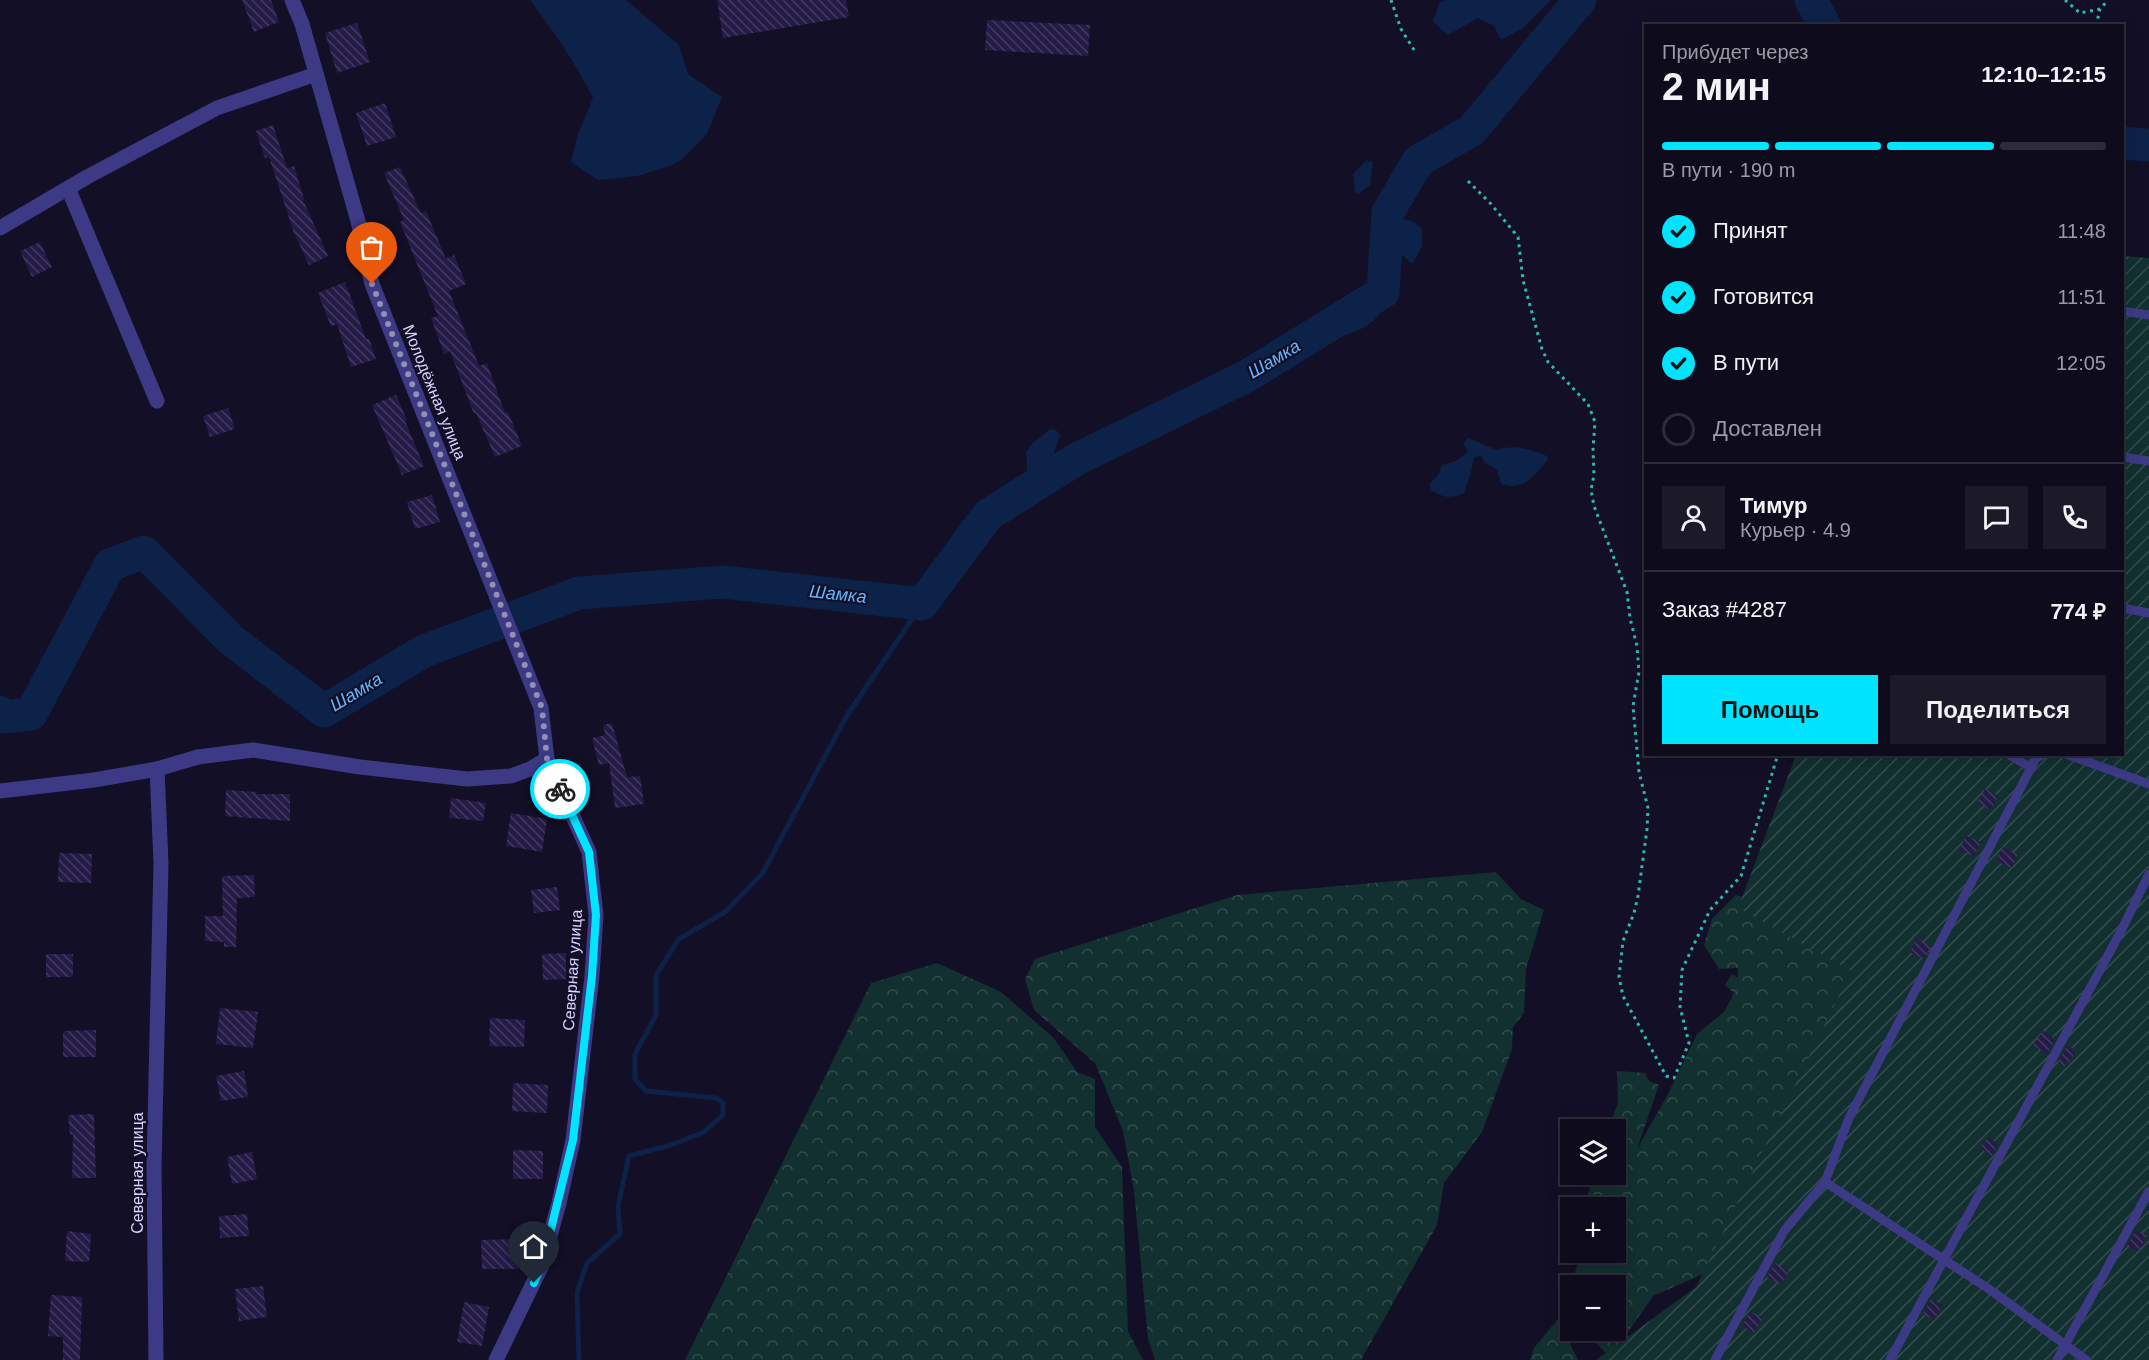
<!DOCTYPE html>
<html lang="ru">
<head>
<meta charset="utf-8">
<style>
  body { margin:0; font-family:Arial,sans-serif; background:#1c1929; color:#f1f3f6; height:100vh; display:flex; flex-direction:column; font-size:22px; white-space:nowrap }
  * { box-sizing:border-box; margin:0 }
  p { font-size:20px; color:#9b9ba3 }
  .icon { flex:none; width:33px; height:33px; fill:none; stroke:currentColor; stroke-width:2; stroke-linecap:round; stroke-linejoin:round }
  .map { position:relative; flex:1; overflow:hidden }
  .panel { position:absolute; left:1644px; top:24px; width:480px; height:732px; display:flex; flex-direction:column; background:#0e0b1c; border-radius:0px; box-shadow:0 3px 15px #0003,0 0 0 2px #2e2b3b }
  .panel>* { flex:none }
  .tools { position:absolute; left:1560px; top:1119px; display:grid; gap:12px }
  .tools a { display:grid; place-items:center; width:66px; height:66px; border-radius:0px; background:#0e0b1c; box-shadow:0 3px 15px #0003,0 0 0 2px #2e2b3b; font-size:30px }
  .pin { position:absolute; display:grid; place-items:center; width:51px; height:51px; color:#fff; margin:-62px -26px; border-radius:50% 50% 50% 0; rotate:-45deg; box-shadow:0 0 6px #0007 }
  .pin .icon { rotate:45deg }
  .courier { position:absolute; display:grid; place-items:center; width:60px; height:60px; margin:-30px; border:4px solid #00e5ff; border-radius:50%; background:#fff; color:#222; box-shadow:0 2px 8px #0007 }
  .head em { font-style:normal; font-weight:700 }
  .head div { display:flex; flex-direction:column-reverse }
  .head { display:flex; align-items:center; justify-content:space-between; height:102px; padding:0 18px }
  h1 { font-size:39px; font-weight:700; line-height:45px }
  .bar { display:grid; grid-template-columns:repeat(4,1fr); gap:9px 6px; align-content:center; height:72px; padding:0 18px }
  .bar i { height:8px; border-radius:4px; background:#2e2b3b }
  .bar .selected { background:#00e5ff }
  .bar p { grid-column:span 4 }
  .line { display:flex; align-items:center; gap:15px; padding:0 18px; border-top:2px solid #2e2b3b }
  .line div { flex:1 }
  .round { display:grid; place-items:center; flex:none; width:63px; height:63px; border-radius:0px; background:#1c1929 }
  ol { padding:0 18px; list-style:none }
  li { display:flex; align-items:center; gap:18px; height:66px }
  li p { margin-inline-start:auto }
  li .icon { padding:6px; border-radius:50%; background:#00e5ff; color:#111; stroke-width:4 }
  li:last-child { color:#9b9ba3 }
  li i { width:33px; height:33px; border:3px solid #2e2b3b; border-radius:50% }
  .action { display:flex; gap:12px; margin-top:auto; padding:12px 18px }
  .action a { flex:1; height:69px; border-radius:0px; background:#00e5ff; color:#111; font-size:24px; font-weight:700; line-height:69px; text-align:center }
  .action a+a { background:#1c1929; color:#f1f3f6 }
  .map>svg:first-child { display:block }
  .forest { fill:url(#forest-crowns) }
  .garden { fill:url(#garden-furrows) }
  .water { fill:#0c2248 }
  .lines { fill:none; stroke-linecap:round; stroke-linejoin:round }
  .stream { stroke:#0c2248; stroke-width:5 }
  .river { stroke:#0c2248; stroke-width:33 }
  .building { fill:url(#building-back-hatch) }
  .path { stroke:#2fb8b0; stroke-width:3; stroke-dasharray:3 4.5; stroke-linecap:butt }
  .service { stroke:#3d3a85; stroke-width:9 }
  .minor { stroke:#3d3a85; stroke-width:15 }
  .done { stroke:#948fb3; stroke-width:6; stroke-dasharray:0 10.8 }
  .route { stroke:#00e5ff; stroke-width:8 }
  .labels { text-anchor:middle; stroke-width:4.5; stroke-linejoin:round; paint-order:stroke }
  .street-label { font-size:16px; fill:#d9d4ff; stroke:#130f26 }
  .water-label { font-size:18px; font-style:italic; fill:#62b6ff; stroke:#130f26 }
</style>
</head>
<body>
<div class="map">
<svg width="2149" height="1360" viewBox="0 0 2149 1360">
  <defs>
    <pattern id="forest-crowns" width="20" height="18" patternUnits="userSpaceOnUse" patternTransform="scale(1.5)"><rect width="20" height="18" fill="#12302f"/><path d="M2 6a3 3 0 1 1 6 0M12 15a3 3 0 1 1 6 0" fill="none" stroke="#344d4e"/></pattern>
    <pattern id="garden-furrows" width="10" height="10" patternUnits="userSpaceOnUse" patternTransform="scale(1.5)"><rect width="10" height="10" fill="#12302f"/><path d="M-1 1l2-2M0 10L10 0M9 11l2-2" fill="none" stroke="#344d4e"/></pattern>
    <pattern id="building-back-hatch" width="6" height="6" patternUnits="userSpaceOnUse" patternTransform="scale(1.5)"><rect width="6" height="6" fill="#241b47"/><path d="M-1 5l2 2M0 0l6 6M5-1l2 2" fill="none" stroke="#433b63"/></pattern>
  </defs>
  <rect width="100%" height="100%" fill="#130f26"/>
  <!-- forest -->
  <g class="forest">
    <path d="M 1496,872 L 1521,899 L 1544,910 L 1526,969 L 1524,1013 L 1513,1027 L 1512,1049 L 1482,1132 L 1444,1183 L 1437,1225 L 1361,1360 L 1155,1360 L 1148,1339 L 1134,1191 L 1123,1131 L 1095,1063 L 1034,1010 L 1025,979 L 1035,959 L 1237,895 Z"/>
    <path d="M 1736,895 L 1764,903 L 1858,948 L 1852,978 L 1710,1271 L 1653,1296 L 1610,1358 L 1586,1331 L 1616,1330 L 1616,1286 L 1571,1285 L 1581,1253 L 1616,1252 L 1616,1208 L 1587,1207 L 1587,1197 L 1594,1175 L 1616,1174 L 1616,1130 L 1608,1129 L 1618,1103 L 1617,1071 L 1645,1073 L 1649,1081 L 1659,1085 L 1637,1149 L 1667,1096 L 1697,1034 L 1724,1012 L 1734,993 L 1725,985 L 1732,974 L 1738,978 L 1738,968 L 1719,969 L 1704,945 L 1712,919 Z"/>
    <path d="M 937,963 L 1001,992 L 1053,1037 L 1077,1072 L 1095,1079 L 1095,1127 L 1122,1167 L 1128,1331 L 1143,1360 L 685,1360 L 871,983 Z"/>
    <path d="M 1558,1319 L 1578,1360 L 1530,1360 L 1534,1348 Z"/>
  </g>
  <!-- garden -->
  <path class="garden" d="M 2123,256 L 2149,258 L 2149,1360 L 1596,1360 L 1696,1287 L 1851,971 L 1738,908 L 1796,755 L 2122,754 Z"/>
  <!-- water -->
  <g class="water">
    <path d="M 530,0 L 626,0 L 679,45 L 688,74 L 722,97 L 707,134 L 681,160 L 670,166 L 637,176 L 598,180 L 571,162 L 578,134 L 593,98 C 575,63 554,31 530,0 Z"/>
    <path d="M 1445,0 L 1551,0 L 1523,28 L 1501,40 L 1494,26 L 1478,18 L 1448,35 L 1433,22 L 1439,3 Z"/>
    <path d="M 1366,161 L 1373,162 L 1370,185 L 1358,194 L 1355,192 L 1353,174 Z"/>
    <path d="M 1396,216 L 1414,222 L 1422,229 L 1422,246 L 1414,262 L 1410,263 L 1405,257 L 1398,255 L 1402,237 Z"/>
    <path d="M 1383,300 L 1385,306 C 1376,323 1351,340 1330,333 L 1331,322 L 1347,315 L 1362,314 Z"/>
    <path d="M 1050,429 L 1056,430 L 1060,435 L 1051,463 L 1036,475 L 1036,482 L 1040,488 L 1040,491 L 1033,496 L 1029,496 C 1026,481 1028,467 1026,452 L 1031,445 Z"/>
    <path d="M 1468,438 L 1497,450 C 1514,444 1530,449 1547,456 L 1548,460 C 1534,475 1524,492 1501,484 L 1497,470 L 1484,462 L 1481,455 L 1474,458 L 1471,472 L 1464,493 C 1450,499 1444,498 1431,490 L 1430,483 L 1438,475 L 1442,465 L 1456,461 L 1468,452 L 1463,443 Z"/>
  </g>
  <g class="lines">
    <!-- stream -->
    <path class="stream" d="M 579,1360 L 577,1292 L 587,1263 L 620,1234 L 618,1206 L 629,1156 L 671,1145 L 704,1132 L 723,1115 L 723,1103 L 716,1098 L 646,1091 L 635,1079 L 635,1054 L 656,1015 L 656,975 L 679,939 L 725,912 L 762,874 L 846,717 L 922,604"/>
    <!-- river -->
    <g class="river">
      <path d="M 1811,0 L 1825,26"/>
      <path d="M 2122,143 L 2149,145"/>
      <path d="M 0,712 L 4,717 L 31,714 L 110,565 L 144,552 L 230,639 L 324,711 L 424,651 L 579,593 L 723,582 L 922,604 L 988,515 L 1075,460 L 1247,376 L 1383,292 L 1388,212 L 1418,161 L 1472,130 L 1580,0"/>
    </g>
  </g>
  <!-- building -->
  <g class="building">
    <path d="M 242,0 L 271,0 L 279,22 L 254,32 Z"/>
    <path d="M 717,0 L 846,0 L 849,17 L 723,38 Z"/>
    <path d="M 987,20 L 1090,25 L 1088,56 L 985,50 Z"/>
    <path d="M 357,23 L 370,62 L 337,73 L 325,33 Z"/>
    <path d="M 385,103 L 396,137 L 367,146 L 356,113 Z"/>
    <path d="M 273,125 L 287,168 L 294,166 L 304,199 L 303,200 L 328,256 L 309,265 L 294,233 L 269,157 L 265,158 L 256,131 Z"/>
    <path d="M 400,167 L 421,213 L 426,211 L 446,259 L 454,255 L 466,284 L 449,291 L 479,366 L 487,363 L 505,413 L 508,412 L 522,446 L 495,457 L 476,413 L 474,414 L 450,351 L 444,354 L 431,318 L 438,316 L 400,222 L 404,220 L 384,173 Z"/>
    <path d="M 40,242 L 52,267 L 32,277 L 20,251 Z"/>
    <path d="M 345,282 L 366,339 L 369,338 L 376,359 L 351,367 L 337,324 L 331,327 L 318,293 Z"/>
    <path d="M 396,395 L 407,420 L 405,421 L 424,466 L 402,475 L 372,405 Z"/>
    <path d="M 228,408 L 235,429 L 210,437 L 203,416 Z"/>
    <path d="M 432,495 L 440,522 L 415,529 L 407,502 Z"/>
    <path d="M 612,723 L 627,777 L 640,776 L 644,804 L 615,808 L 609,763 L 599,765 L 592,738 L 605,735 L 603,725 Z"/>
    <path d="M 1985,789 L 1998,796 L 1991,810 L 1977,803 Z"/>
    <path d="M 226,790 L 257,792 L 256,794 L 290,794 L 290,821 L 225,816 Z"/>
    <path d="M 451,798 L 486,803 L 483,821 L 449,818 Z"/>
    <path d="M 511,813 L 547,819 L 542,852 L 506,846 Z"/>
    <path d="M 1966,836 L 1981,842 L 1974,856 L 1959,850 Z"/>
    <path d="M 2003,847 L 2018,854 L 2012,868 L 1996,861 Z"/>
    <path d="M 59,853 L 92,854 L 91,883 L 58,882 Z"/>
    <path d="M 254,875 L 255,897 L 237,898 L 236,947 L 224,947 L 224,942 L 205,941 L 205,916 L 223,916 L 222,876 Z"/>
    <path d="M 557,887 L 560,910 L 534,913 L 531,890 Z"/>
    <path d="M 1917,938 L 1931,946 L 1924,959 L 1910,952 Z"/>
    <path d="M 566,953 L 566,979 L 543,980 L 542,954 Z"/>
    <rect x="46" y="954" width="27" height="23"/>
    <path d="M 220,1008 L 258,1012 L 253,1048 L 216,1044 Z"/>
    <path d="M 490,1018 L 525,1020 L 524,1047 L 489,1046 Z"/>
    <path d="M 96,1030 L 96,1057 L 63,1057 L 63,1031 Z"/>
    <path d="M 2043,1031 L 2055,1039 L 2047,1054 L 2033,1045 Z"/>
    <path d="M 2067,1046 L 2076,1050 L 2069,1063 L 2067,1062 L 2064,1067 L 2058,1062 Z"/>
    <path d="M 244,1071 L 248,1097 L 221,1101 L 216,1076 Z"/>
    <path d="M 513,1083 L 548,1085 L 547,1113 L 512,1111 Z"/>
    <path d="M 94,1114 L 96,1178 L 72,1178 L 73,1134 L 70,1135 L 68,1115 Z"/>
    <path d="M 1988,1137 L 1998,1144 L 1992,1156 L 1980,1148 Z"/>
    <path d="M 513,1150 L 543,1151 L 543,1179 L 513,1179 Z"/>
    <path d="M 252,1152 L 257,1179 L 232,1184 L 227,1157 Z"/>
    <path d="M 247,1214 L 249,1236 L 220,1238 L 219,1216 Z"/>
    <path d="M 2136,1230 L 2147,1235 L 2139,1251 L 2127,1246 Z"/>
    <path d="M 67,1231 L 91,1234 L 89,1262 L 65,1261 Z"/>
    <path d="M 518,1239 L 518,1269 L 482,1269 L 481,1240 Z"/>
    <path d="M 1775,1263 L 1789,1271 L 1781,1285 L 1767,1277 Z"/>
    <path d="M 263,1286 L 267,1317 L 239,1321 L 235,1289 Z"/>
    <path d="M 51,1295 L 82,1297 L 80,1360 L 63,1360 L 63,1337 L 48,1336 Z"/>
    <path d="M 1931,1299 L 1943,1305 L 1934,1320 L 1923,1314 Z"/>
    <path d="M 464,1302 L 489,1307 L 482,1346 L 457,1342 Z"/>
    <path d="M 1750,1311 L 1763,1318 L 1754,1333 L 1742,1326 Z"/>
  </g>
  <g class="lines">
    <!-- path -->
    <g class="path">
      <path d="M 1391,0 L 1401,29 L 1416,53"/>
      <path d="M 2065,0 L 2080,13 L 2100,9 L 2108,0"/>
      <path d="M 2096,26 L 2100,9"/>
      <path d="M 1468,181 L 1491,204 L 1518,237 L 1523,280 L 1542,349 L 1548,362 L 1588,404 L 1595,422 L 1593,449 L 1594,475 L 1591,490 L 1594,506 L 1627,592 L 1630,618 L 1637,646 L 1639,672 L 1633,706 L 1639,772 L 1648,808 L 1647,829 L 1638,896 L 1634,913 L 1623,941 L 1619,977 L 1623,996 L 1666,1076 L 1674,1078 L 1689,1043 L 1680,1007 L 1682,970 L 1710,910 L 1741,876 L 1778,754"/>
    </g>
    <!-- service -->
    <g class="service">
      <path d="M 2122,311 L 2149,315"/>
      <path d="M 2122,457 L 2149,461"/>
      <path d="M 2122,608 L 2149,613"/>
      <path d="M 2008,754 L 2031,768"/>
      <path d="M 2066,754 L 2149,784"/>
      <path d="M 1825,1182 L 1849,1118 L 2036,758 L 2044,754"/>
      <path d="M 1715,1360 L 1784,1231 L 1825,1182 L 1992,1291 L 2086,1360"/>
      <path d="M 1890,1360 L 2121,931 L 2149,874"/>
      <path d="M 2057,1360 L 2149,1191"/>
    </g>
    <!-- minor -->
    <g class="minor">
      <path d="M 292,0 L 302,24 L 358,221 L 372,284 L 541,708 L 547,759 L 589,852 L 596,915 L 592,976 L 573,1140 L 559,1203 L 542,1265 L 496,1360"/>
      <path d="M 68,188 L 157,401"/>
      <path d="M 0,228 L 87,177 L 217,108 L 316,74"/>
      <path d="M 0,791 L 94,780 L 157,769 L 198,757 L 253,750 L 360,767 L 467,779 L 511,776 L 530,769 L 547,759"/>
      <path d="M 156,1360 L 154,1166 L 161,863 L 157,769"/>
    </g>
  </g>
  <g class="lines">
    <!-- done -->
    <path class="done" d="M 372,284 L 542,708 L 547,759 L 560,789"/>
    <!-- route -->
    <path class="route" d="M 534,1283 L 542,1265 L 573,1140 L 592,976 L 596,915 L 589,852 L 560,789"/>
  </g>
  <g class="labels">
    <!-- street labels -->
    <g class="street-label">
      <text transform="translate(435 392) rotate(68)" y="6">Молодёжная улица</text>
      <text transform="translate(572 970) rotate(-86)" y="6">Северная улица</text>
      <text transform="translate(137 1173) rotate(-90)" y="6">Северная улица</text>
    </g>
    <!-- water labels -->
    <g class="water-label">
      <text transform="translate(1274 359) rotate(-31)" y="6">Шамка</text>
      <text transform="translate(838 594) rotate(6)" y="6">Шамка</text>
      <text transform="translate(356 692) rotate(-31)" y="6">Шамка</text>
    </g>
  </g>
</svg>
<div class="tools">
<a><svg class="icon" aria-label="layers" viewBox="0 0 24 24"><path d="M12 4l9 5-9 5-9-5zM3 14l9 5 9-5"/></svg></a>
<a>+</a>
<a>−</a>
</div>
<div class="pin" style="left:372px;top:284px;background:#ea580c"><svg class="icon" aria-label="bag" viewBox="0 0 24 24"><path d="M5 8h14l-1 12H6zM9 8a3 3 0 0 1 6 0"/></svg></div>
<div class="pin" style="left:534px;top:1283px;background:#1f2937"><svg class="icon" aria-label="home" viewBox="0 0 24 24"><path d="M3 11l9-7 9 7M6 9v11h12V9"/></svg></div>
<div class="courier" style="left:560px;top:789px"><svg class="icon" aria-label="bike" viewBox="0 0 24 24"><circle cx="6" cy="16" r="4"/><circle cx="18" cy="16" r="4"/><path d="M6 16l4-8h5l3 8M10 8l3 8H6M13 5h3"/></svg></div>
<section class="panel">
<div class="head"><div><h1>2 мин</h1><p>Прибудет через</p></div><em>12:10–12:15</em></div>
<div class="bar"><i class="selected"></i><i class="selected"></i><i class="selected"></i><i></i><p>В пути · 190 m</p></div>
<ol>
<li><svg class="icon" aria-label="check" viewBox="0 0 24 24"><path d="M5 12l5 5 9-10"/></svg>Принят<p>11:48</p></li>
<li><svg class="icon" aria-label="check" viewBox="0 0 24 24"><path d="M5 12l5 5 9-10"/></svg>Готовится<p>11:51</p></li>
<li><svg class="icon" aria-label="check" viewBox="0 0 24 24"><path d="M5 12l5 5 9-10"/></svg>В пути<p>12:05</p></li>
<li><i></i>Доставлен</li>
</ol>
<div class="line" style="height:108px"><a class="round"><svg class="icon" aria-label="person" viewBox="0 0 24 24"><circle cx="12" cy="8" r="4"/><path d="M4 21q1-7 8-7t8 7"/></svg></a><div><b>Тимур</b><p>Курьер · 4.9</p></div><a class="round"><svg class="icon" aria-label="chat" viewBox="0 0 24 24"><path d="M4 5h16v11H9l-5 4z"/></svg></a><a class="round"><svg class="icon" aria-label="phone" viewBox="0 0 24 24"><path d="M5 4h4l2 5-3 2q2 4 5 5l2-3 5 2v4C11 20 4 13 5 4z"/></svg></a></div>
<div class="line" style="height:78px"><div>Заказ #4287</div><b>774 ₽</b></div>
<div class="action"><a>Помощь</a><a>Поделиться</a></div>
</section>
</div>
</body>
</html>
